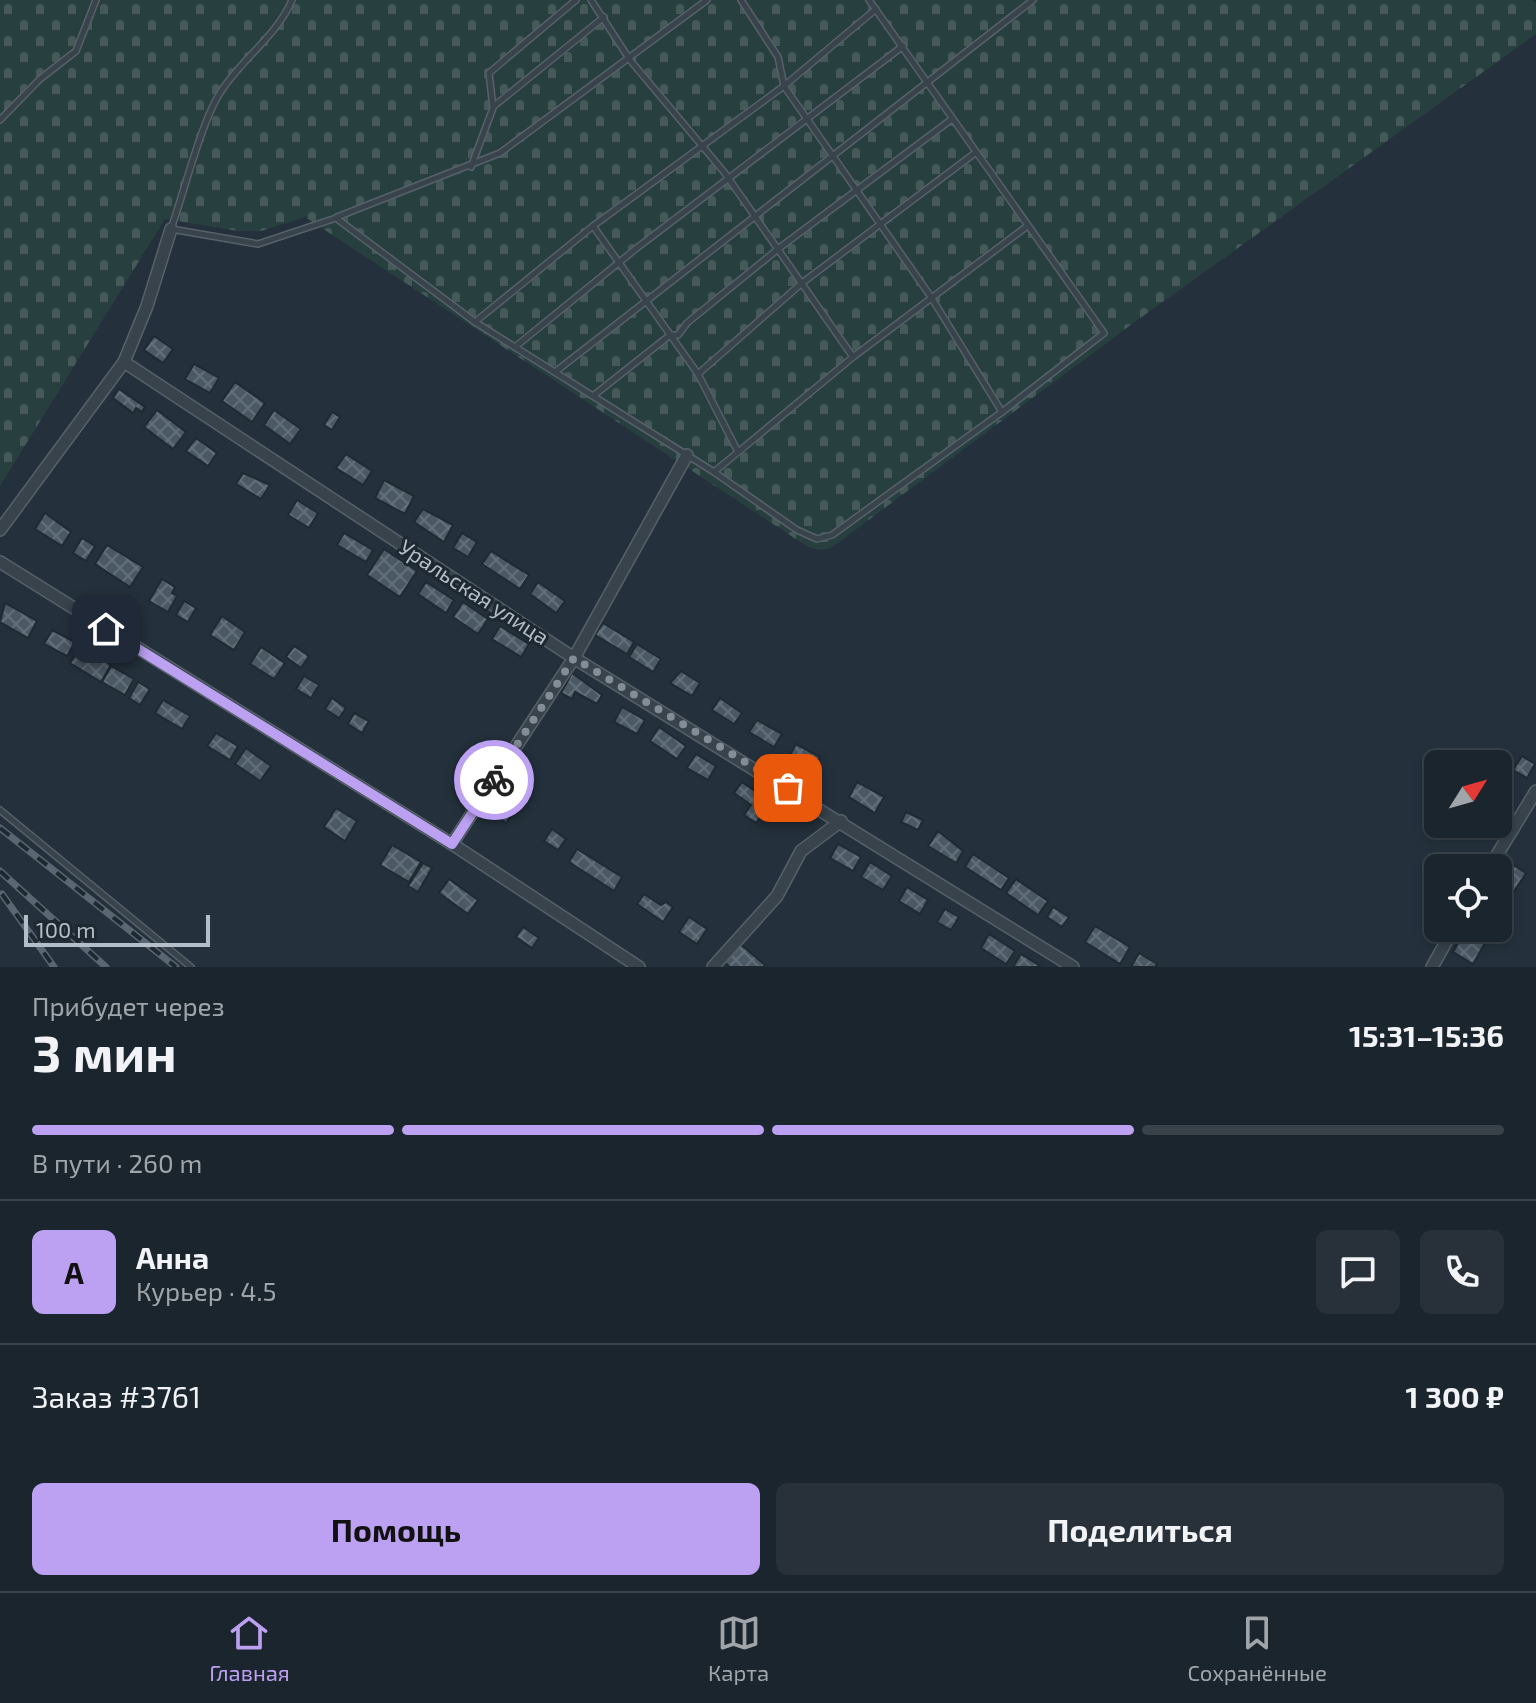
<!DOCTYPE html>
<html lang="ru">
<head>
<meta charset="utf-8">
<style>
  body { margin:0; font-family:"Exo 2",sans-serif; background:#283139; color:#f1f3f6; height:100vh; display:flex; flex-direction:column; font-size:30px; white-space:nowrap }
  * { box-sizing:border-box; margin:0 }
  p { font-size:26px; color:#a0a5aa }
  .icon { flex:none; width:44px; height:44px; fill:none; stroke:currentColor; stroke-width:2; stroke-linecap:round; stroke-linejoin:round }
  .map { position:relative; height:967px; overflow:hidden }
  .side { display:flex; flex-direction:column; background:#1b252d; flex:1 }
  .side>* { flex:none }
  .needle { width:52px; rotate:53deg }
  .buttons { position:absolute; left:1424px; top:750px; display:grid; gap:16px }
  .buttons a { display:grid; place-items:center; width:88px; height:88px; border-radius:12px; background:#1b252d; box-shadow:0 4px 12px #0003,0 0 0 2px #394249; font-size:40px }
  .scale { position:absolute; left:24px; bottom:20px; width:186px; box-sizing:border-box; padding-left:8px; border:4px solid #b4bec8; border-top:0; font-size:22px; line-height:28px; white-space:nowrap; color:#b4bec8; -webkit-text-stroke:6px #1d2831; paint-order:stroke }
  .pin { position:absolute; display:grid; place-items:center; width:68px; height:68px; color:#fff; margin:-34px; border-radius:16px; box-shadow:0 4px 12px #0006 }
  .courier { position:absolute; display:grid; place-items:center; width:80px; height:80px; margin:-40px; border:6px solid #bca0f2; border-radius:50%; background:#fff; color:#222; box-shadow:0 2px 10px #0007 }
  .headline em { font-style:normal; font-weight:700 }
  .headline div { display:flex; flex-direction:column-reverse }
  .headline { display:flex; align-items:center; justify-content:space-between; height:136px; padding:0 32px }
  h1 { font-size:52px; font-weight:700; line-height:60px }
  .bar { display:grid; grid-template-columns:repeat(4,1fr); gap:12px 8px; align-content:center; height:96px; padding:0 32px }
  .bar i { height:10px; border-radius:6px; background:#394249 }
  .bar .selected { background:#bca0f2 }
  .bar p { grid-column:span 4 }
  .line { display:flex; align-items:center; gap:20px; padding:0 32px; border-top:2px solid #394249 }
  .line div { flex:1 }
  .round { display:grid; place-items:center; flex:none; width:84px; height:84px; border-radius:12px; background:#283139 }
  .button { display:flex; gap:16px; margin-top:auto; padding:16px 32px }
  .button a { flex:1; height:92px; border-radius:12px; background:#bca0f2; color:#111; font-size:32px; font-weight:700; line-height:92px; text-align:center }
  .button a+a { background:#283139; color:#f1f3f6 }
  .tabs { display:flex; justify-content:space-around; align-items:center; height:112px; border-top:2px solid #394249; background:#1b252d; font-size:22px; color:#a0a5aa }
  .tabs a { display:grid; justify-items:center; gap:4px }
  .tabs .selected { color:#bca0f2 }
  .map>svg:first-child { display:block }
  .cemetery { fill:url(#cemetery-stones) }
  .building { fill:url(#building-cross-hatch); stroke:#1f2a33; stroke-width:2 }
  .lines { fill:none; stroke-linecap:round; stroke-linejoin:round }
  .service-casing { stroke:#56616a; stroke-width:8 }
  .minor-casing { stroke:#56616a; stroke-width:14 }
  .service { stroke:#38434c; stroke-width:5 }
  .minor { stroke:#38434c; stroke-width:11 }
  .rail-casing { stroke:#5a6773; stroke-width:7 }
  .rail { stroke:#1d2831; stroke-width:4; stroke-dasharray:12; stroke-linecap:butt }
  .done { stroke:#828d97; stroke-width:8; stroke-dasharray:0 14.4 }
  .route { stroke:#bca0f2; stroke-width:10 }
  .labels { text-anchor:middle; stroke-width:6; stroke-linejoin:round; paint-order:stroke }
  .street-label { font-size:22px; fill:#b4bec8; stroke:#1d2831 }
</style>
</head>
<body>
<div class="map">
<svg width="1536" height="967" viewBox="0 0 1536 967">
  <defs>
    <pattern id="cemetery-stones" width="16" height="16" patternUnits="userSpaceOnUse" patternTransform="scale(2)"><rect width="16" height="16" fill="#273f3e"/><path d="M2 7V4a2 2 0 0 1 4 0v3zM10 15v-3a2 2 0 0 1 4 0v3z" fill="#445958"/></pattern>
    <pattern id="building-cross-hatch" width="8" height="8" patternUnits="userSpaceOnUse" patternTransform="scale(2)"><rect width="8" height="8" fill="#4b5965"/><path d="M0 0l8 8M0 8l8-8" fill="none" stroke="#636f7a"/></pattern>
  </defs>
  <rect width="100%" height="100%" fill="#24313c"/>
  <!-- cemetery -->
  <path class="cemetery" d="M 0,0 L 1532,0 L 1536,3 L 1536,34 L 1132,324 L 831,548 L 820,550 L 808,547 L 305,217 L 261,231 L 238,231 L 165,219 L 0,486 Z"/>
  <!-- building -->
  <g class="building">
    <path d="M 154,336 L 173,349 L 163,363 L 144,350 Z"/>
    <path d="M 194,364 L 219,378 L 210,393 L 185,379 Z"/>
    <path d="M 235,382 L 265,403 L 252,422 L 222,401 Z"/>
    <path d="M 119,389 L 145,407 L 142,412 L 136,408 L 133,413 L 113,398 Z"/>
    <path d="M 157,410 L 186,432 L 173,449 L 144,427 Z"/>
    <path d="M 274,410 L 301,429 L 290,444 L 264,425 Z"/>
    <path d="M 332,412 L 340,417 L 332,430 L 324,425 Z"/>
    <path d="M 196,438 L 217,453 L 208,466 L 186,451 Z"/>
    <path d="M 346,454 L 372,471 L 363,485 L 336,468 Z"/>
    <path d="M 243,473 L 270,485 L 261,499 L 236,484 Z"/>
    <path d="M 384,480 L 414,496 L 405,514 L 375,498 Z"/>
    <path d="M 297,500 L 318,513 L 309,528 L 288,515 Z"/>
    <path d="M 423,509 L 453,525 L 444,542 L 414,522 Z"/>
    <path d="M 45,513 L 71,532 L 62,546 L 35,529 Z"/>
    <path d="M 344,533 L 373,550 L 366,562 L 337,545 Z"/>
    <path d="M 462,533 L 477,542 L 468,557 L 453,548 Z"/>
    <path d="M 82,538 L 95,546 L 86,561 L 73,553 Z"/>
    <path d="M 107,545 L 143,567 L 130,587 L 95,564 Z"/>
    <path d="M 384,549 L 417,571 L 400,597 L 367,575 Z"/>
    <path d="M 491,551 L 529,575 L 520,589 L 482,564 Z"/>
    <path d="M 162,579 L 175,587 L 172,593 L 177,596 L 168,612 L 149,601 Z"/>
    <path d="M 426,582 L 454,600 L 446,613 L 418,594 Z"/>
    <path d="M 538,582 L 565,601 L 556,613 L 530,594 Z"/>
    <path d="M 184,601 L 196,608 L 188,622 L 176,615 Z"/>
    <path d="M 463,602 L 488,619 L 478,634 L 453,617 Z"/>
    <path d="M 5,603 L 37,621 L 28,638 L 0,622 Z"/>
    <path d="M 222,616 L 245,632 L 234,650 L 210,635 Z"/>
    <path d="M 603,623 L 634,642 L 627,654 L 595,635 Z"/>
    <path d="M 500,626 L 529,644 L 521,657 L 492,639 Z"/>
    <path d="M 52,630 L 75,642 L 67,656 L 44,644 Z"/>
    <path d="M 637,644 L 661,659 L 653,672 L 629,657 Z"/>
    <path d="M 294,646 L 309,656 L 301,668 L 286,657 Z"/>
    <path d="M 80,647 L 111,665 L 101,682 L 70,663 Z"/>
    <path d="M 261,647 L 285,663 L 274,679 L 250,664 Z"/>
    <path d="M 111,666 L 134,679 L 125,695 L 102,682 Z"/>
    <path d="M 681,671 L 700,683 L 692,696 L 670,683 Z"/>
    <path d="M 572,673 L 602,695 L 597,704 L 575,692 L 572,699 L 561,693 Z"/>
    <path d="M 304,676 L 319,685 L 311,698 L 296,689 Z"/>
    <path d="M 138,682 L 150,689 L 140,705 L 129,698 Z"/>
    <path d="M 332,698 L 346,708 L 339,718 L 325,709 Z"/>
    <path d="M 720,698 L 742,713 L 734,724 L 712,710 Z"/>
    <path d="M 163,700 L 190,716 L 182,729 L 155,713 Z"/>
    <path d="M 622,707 L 645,720 L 637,734 L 614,722 Z"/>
    <path d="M 354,713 L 369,721 L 362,733 L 348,724 Z"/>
    <path d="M 757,720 L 782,734 L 774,747 L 749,732 Z"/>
    <path d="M 659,727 L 686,746 L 677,759 L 650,741 Z"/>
    <path d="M 216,733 L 238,746 L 230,760 L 207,746 Z"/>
    <path d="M 796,744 L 820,757 L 813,770 L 789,757 Z"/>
    <path d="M 246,748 L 271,766 L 260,781 L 235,764 Z"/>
    <path d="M 696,754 L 716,766 L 708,780 L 687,768 Z"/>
    <path d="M 1522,756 L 1535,764 L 1527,778 L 1513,770 Z"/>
    <path d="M 461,775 L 473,783 L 465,795 L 453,788 Z"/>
    <path d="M 742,782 L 771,802 L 756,823 L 744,815 L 751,805 L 734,793 Z"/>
    <path d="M 857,782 L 884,797 L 875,813 L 849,797 Z"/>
    <path d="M 492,798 L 513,813 L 506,823 L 485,808 Z"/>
    <path d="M 336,808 L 357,821 L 345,841 L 324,827 Z"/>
    <path d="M 906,812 L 923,820 L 918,830 L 901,822 Z"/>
    <path d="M 552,829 L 566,839 L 558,850 L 544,841 Z"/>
    <path d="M 938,831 L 963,851 L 956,863 L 928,846 Z"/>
    <path d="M 838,844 L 861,857 L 853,871 L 830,858 Z"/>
    <path d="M 392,845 L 421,862 L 409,882 L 380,865 Z"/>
    <path d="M 577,849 L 622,877 L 614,891 L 569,862 Z"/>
    <path d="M 973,854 L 1009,878 L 1001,890 L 965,867 Z"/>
    <path d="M 870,862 L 892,876 L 883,890 L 861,877 Z"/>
    <path d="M 423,863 L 432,868 L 418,892 L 408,886 Z"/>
    <path d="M 1512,864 L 1526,873 L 1508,901 L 1498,894 L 1498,885 Z"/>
    <path d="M 449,879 L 478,900 L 468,914 L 439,893 Z"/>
    <path d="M 1016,879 L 1048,901 L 1038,915 L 1006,893 Z"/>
    <path d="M 907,887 L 928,900 L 920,914 L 899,901 Z"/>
    <path d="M 644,894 L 661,905 L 666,902 L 673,907 L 663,922 L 637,904 Z"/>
    <path d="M 1053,907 L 1069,917 L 1062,927 L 1047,917 Z"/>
    <path d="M 945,909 L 959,917 L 951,930 L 937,922 Z"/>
    <path d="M 689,917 L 707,929 L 697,944 L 679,932 Z"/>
    <path d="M 1095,926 L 1130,947 L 1120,964 L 1085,942 Z"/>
    <path d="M 523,927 L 539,938 L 532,948 L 516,937 Z"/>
    <path d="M 1467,928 L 1483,928 L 1477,939 L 1485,943 L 1473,964 L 1453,952 Z"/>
    <path d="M 989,934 L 1015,951 L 1006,964 L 981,948 Z"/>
    <path d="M 739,943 L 765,965 L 763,967 L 730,967 L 723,961 Z"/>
    <path d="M 1139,953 L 1157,964 L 1155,967 L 1131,967 Z"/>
    <path d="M 1021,954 L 1040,966 L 1039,967 L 1013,967 Z"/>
  </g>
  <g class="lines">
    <defs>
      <g id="service">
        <path d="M 292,0 C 277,36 240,60 220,93 C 201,123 184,192 171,229 L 258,244 L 336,218 L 475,322 L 714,472 L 797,530 L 817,539 L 832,535 L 1002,412 L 1104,333 L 869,0"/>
        <path d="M 591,0 L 630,60 L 724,172 L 853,357"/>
        <path d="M 741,0 L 778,57 L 784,86 L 931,297 L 1002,412"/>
        <path d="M 494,106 L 604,17"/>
        <path d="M 0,120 L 40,79 L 76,51 L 96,0"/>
        <path d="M 471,167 L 493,108 L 489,73 L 576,0"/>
        <path d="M 337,217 L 500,153 L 707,0"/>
        <path d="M 593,226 L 698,374 L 737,450"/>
        <path d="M 475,322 L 593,226 L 784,86 L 876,9"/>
        <path d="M 515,347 L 638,247 L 903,46"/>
        <path d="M 555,372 L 1033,0"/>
        <path d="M 698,374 L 802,283 L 975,153"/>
        <path d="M 593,396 L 670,335 L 678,335 L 687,323 L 778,249 L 952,119"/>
        <path d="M 714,472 L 853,357 L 1026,227"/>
        <path d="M 0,810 L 191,967"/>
      </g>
      <g id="minor">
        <path d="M 124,362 L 574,658 L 1073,967"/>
        <path d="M 0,530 L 124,362 L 147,306 L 171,229"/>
        <path d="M 0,562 L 452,844 L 639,967"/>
        <path d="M 452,844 L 574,658 L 687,455"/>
        <path d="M 1489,868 L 1536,791"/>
        <path d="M 713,967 L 777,896 L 801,851 L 841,821"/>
        <path d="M 1432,967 L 1454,928"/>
      </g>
    </defs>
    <!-- service casing -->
    <use href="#service" class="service-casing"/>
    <!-- minor casing -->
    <use href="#minor" class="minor-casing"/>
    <!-- service -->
    <use href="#service" class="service"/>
    <!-- minor -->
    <use href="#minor" class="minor"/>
    <defs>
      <g id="rail">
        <path d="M 0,828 L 176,967"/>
        <path d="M 0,871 L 106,967"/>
        <path d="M 2,894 L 54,967"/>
      </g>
    </defs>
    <!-- rail casing -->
    <use href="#rail" class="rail-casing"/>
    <!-- rail -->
    <use href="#rail" class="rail"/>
  </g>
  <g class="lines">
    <!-- done -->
    <path class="done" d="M 494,780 L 574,658 L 788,788"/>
    <!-- route -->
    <path class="route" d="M 106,629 L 452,844 L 494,780"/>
  </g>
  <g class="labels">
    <!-- street labels -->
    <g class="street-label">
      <text transform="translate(474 592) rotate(33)" y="8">Уральская улица</text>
    </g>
  </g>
</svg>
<div class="buttons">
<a><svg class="needle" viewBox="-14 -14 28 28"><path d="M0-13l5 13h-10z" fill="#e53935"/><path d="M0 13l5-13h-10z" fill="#a0a5aa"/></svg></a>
<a><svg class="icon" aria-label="locate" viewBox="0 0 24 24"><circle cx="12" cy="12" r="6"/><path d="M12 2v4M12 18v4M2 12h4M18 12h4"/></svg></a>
</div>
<div class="scale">100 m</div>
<div class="pin" style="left:788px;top:788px;background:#ea580c"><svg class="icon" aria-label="bag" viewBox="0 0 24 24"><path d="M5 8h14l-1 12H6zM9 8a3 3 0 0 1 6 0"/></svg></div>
<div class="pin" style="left:106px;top:629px;background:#1f2937"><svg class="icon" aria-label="home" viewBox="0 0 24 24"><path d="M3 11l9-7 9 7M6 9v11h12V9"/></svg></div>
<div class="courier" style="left:494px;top:780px"><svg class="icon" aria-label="bike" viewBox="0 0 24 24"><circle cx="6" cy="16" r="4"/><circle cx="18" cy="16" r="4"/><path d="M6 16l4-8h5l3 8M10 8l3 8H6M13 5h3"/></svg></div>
</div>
<section class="side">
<div class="headline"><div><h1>3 мин</h1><p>Прибудет через</p></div><em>15:31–15:36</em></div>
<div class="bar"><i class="selected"></i><i class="selected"></i><i class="selected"></i><i></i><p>В пути · 260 m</p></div>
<div class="line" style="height:144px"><b class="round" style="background:#bca0f2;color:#111">А</b><div><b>Анна</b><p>Курьер · 4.5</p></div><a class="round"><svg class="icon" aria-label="chat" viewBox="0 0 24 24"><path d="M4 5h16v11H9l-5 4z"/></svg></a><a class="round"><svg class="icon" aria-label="phone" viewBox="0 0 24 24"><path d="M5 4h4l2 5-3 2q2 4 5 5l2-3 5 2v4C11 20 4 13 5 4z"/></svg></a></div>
<div class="line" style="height:104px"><div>Заказ #3761</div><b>1 300 ₽</b></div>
<div class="button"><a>Помощь</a><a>Поделиться</a></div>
</section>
<nav class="tabs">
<a class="selected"><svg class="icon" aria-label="home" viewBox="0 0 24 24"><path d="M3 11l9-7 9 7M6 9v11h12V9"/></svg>Главная</a>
<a><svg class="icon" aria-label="map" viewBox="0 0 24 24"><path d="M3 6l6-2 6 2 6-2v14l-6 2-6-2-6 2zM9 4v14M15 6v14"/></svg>Карта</a>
<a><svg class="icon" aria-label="saved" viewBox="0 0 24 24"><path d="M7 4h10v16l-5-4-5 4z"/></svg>Сохранённые</a>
</nav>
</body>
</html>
